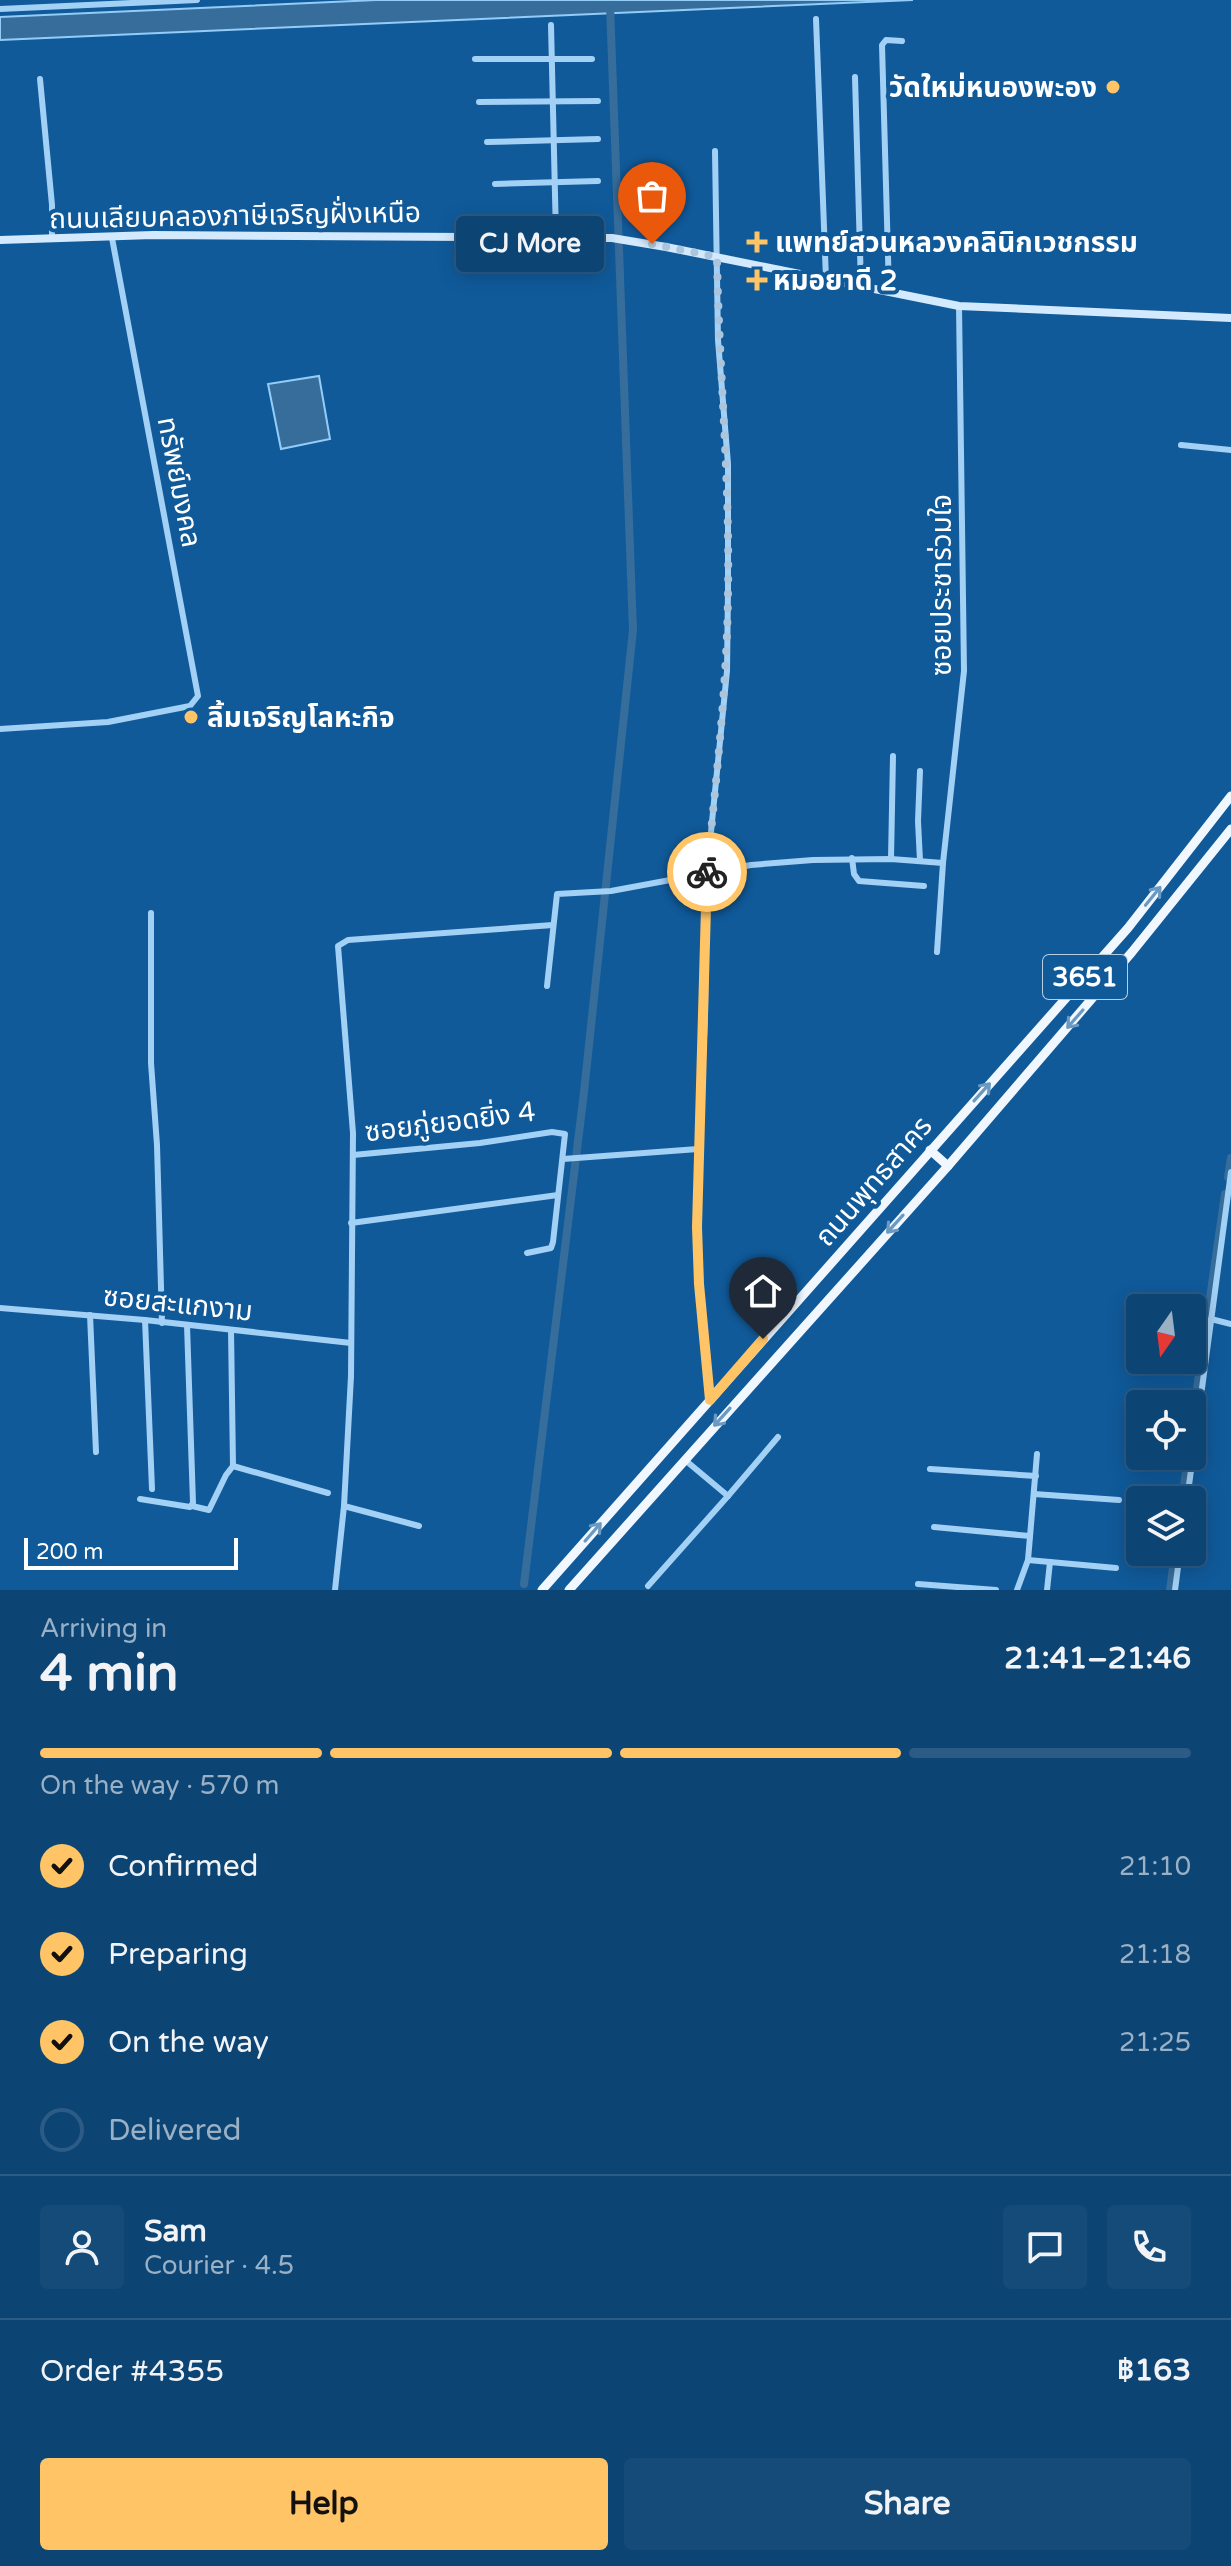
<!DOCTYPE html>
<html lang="en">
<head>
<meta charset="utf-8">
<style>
  body { margin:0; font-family:"Varela Round","Noto Sans Thai",sans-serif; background:#154b79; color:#f1f3f6; height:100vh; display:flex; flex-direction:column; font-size:30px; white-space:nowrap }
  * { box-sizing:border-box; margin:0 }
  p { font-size:26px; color:#9ab0c5 }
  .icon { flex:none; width:44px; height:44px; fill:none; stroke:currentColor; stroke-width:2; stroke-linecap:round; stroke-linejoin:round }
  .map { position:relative; height:1590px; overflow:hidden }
  .panel { display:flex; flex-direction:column; background:#0c4474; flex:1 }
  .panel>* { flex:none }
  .needle { width:52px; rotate:194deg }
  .fabs { position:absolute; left:1126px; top:1294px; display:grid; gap:16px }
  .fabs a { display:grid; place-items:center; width:80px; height:80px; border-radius:8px; background:#0c4474; box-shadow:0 4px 20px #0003,0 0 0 2px #2c5c86; font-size:40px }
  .scale { position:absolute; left:24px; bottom:20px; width:214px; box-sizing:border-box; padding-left:8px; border:4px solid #fff; border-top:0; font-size:22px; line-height:28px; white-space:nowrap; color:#fff; -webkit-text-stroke:6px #105a9a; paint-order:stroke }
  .pin { position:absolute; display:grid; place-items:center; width:68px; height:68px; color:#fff; margin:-82px -34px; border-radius:50% 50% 50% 0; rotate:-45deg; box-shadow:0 0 8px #0007 }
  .pin .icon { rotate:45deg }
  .courier { position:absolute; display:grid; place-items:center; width:80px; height:80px; margin:-40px; border:6px solid #ffc466; border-radius:50%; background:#fff; color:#222; box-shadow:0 2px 10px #0007 }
  .bubble { position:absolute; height:56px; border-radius:8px; background:#0c4474; box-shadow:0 4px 20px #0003,0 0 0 2px #2c5c86; font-size:26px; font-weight:700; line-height:56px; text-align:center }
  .summary em { font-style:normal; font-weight:700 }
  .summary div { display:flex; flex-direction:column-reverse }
  .summary { display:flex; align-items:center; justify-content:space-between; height:136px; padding:0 40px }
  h1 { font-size:52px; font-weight:700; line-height:60px }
  .bar { display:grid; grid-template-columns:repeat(4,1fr); gap:12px 8px; align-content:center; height:96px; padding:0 40px }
  .bar i { height:10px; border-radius:6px; background:#2c5c86 }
  .bar .current { background:#ffc466 }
  .bar p { grid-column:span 4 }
  .line { display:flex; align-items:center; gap:20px; padding:0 40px; border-top:2px solid #2c5c86 }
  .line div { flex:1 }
  .round { display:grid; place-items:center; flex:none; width:84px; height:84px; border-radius:8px; background:#154b79 }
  ol { padding:0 40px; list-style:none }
  li { display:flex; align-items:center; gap:24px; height:88px }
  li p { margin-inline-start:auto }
  li .icon { padding:8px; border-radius:50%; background:#ffc466; color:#111; stroke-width:4 }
  li:last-child { color:#9ab0c5 }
  li i { width:44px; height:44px; border:4px solid #2c5c86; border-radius:50% }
  .primary-button { display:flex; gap:16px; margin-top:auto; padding:16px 40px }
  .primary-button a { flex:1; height:92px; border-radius:8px; background:#ffc466; color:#111; font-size:32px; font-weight:700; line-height:92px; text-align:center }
  .primary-button a+a { background:#154b79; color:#f1f3f6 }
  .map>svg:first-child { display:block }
  .water { fill:#376d9b; stroke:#94ccf8; stroke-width:2 }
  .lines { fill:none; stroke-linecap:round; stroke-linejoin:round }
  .canal { stroke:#376d9b; stroke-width:8 }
  .minor { stroke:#a3d0f5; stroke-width:6 }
  .secondary { stroke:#d3e9fd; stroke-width:8 }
  .primary { stroke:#f0f7ff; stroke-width:9 }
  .oneway { stroke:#6a99c2 }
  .done { stroke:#abc5dc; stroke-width:8; stroke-dasharray:0 14.4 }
  .route { stroke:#ffc466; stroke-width:10 }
  .poi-dot { fill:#ffc466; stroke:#105a9a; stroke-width:3 }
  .labels { text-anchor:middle; stroke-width:8; stroke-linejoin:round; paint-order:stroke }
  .shield { fill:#105a9a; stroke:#b7cee1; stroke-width:2 }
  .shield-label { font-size:26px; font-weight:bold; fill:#fff }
  .poi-label { font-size:28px; font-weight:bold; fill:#fff; stroke:#105a9a; text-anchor:start }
  .street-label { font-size:28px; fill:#fff; stroke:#105a9a }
</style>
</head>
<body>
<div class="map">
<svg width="1231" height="1590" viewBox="0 0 1231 1590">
  <rect width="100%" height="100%" fill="#105a9a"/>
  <!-- water -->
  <g class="water">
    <path d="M 376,0 L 913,0 L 0,40 L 0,17 Z"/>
    <path d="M 319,376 L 330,439 L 281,449 L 268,384 Z"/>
  </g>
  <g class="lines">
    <!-- canal -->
    <g class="canal">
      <path d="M 1228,1177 L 1231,1158"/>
      <path d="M 1192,1423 L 1225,1194"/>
      <path d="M 1182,1500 L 1188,1456"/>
      <path d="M 524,1584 L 584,1092 L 633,630 L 610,5"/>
      <path d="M 1170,1590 L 1175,1552"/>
    </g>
    <!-- minor -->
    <g class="minor">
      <path d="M 0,9 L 197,0"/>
      <path d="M 816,19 L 826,279"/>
      <path d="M 551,25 L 556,237"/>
      <path d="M 475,59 L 592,59"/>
      <path d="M 855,77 L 861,286"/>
      <path d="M 40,79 L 52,205 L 52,239"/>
      <path d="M 479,102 L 598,101"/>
      <path d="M 487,142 L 598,139"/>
      <path d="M 495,184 L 598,181"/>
      <path d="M 889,291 L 882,45 L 886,40 L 902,41"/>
      <path d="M 1181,445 L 1231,450"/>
      <path d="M 0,729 L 108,722 L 190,706 L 198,696 L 112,238"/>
      <path d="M 920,771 L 918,821 L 920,861"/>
      <path d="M 852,858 L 854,874 L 859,881 L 924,886"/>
      <path d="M 891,859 L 893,756"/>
      <path d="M 151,913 L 151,1063 L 157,1145 L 162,1323"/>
      <path d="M 937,952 L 943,863 L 964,671 L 959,306"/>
      <path d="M 547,986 L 557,894 L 611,891 L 751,865 L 813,860 L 891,859 L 943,863"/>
      <path d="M 353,1155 L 480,1143 L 552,1132 L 565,1134 L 553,1242 L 551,1248 L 527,1253"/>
      <path d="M 563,1159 L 698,1149"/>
      <path d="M 351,1223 L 558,1195"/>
      <path d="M 0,1308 L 145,1320 L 351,1343"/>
      <path d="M 90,1315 L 96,1452"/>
      <path d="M 1211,1319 L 1231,1324"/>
      <path d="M 145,1320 L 152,1489"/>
      <path d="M 231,1330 L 233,1466 L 328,1493"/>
      <path d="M 710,1400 L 699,1284 L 697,1184 L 705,1017 L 707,872 L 727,671 L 728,590 L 728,464 L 718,340 L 715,151"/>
      <path d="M 930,1469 L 1036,1476"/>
      <path d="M 1034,1494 L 1119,1500"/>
      <path d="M 728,1496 L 778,1437"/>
      <path d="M 140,1499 L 190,1507 L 193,1503 L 187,1325"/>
      <path d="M 1187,1500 L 1231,1172"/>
      <path d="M 192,1506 L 209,1510 L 226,1475 L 233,1466"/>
      <path d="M 344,1506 L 419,1526"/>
      <path d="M 934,1527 L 1030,1536"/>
      <path d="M 1028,1560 L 1116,1568"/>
      <path d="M 918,1584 L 996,1590"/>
      <path d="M 648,1586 L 728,1496 L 685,1460"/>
      <path d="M 335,1590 L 344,1506 L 351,1376 L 353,1133 L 338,946 L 348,940 L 553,925"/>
      <path d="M 1017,1590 L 1028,1560 L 1037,1454"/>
      <path d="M 1047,1590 L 1050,1562"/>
      <path d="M 1175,1590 L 1180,1552"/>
    </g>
    <!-- secondary -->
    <path class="secondary" d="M 0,240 L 153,235 L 612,238 L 666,247 L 959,306 L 1231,318"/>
    <!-- primary -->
    <g class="primary">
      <path d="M 930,1150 L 948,1166"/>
      <path d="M 542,1590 L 1128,928 L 1231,796"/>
      <path d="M 569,1590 L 948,1166 L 1132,952 L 1231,829"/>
    </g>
  </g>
  <!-- one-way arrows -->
  <defs><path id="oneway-shaft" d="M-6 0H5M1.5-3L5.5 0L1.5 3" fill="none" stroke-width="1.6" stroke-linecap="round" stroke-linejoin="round" transform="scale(2)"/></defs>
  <g class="oneway">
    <use href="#oneway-shaft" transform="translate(1153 896) rotate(-51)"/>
    <use href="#oneway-shaft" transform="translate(1075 1019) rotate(131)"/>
    <use href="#oneway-shaft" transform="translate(982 1092) rotate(-48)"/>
    <use href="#oneway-shaft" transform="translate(895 1224) rotate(132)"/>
    <use href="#oneway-shaft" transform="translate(722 1417) rotate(132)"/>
    <use href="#oneway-shaft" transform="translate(593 1532) rotate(-49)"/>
  </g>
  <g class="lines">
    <!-- done -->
    <path class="done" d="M 652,244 L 717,257 C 719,369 730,480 728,593 C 727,686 716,779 707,872"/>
    <!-- route -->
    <path class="route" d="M 707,872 L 697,1227 L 699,1284 L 710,1400 L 763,1339"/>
  </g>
  <!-- markers -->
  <g class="poi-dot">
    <circle cx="1113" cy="87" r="8"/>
    <path d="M753 230h8v8h8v8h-8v8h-8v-8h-8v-8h8z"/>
    <path d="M753 268h8v8h8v8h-8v8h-8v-8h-8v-8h8z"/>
    <circle cx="191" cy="717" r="8"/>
  </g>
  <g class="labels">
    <!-- shield labels -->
    <rect class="shield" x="1043" y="955" width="84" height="44" rx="6"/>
    <g class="shield-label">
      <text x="1085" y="986">3651</text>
    </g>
    <!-- poi labels -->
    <g class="poi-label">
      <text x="1097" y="97" text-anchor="end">วัดใหม่หนองพะอง</text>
      <text x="775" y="252">แพทย์สวนหลวงคลินิกเวชกรรม</text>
      <text x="773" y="290">หมอยาดี 2</text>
      <text x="207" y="727">ลิ้มเจริญโลหะกิจ</text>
    </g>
    <!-- street labels -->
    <g class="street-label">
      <text transform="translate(235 215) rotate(-1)" y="10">ถนนเลียบคลองภาษีเจริญฝั่งเหนือ</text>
      <text transform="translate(180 482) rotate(79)" y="10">ทรัพย์มงคล</text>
      <text transform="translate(941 585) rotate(-90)" y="10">ซอยประชาร่วมใจ</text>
      <text transform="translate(450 1121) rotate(-7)" y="10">ซอยภู่ยอดยิ่ง 4</text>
      <text transform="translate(873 1181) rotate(-49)" y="10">ถนนพุทธสาคร</text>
      <text transform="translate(178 1303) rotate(6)" y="10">ซอยสะแกงาม</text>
    </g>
  </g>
</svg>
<div class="fabs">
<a><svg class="needle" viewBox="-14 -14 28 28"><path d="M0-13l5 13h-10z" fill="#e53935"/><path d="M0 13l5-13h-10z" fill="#9ab0c5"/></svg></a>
<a><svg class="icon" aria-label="locate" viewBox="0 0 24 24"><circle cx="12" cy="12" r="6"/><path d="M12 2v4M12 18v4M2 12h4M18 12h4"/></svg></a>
<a><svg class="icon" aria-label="layers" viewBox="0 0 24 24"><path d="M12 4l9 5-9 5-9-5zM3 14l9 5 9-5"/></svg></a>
</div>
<div class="scale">200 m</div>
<div class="pin" style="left:652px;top:244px;background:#ea580c"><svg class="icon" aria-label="bag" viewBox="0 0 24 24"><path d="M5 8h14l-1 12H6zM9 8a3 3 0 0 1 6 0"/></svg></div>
<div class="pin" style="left:763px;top:1339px;background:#1f2937"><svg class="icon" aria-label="home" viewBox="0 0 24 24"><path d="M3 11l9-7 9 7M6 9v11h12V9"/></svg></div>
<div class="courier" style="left:707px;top:872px"><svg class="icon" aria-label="bike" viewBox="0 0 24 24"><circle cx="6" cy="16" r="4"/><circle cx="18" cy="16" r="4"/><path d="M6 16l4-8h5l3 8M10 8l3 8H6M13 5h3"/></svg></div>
<div class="bubble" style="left:456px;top:216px;width:148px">CJ More</div>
</div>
<section class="panel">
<div class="summary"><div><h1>4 min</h1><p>Arriving in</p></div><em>21:41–21:46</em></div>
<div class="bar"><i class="current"></i><i class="current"></i><i class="current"></i><i></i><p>On the way · 570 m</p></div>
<ol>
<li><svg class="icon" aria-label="check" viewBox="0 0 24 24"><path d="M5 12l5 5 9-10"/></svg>Confirmed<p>21:10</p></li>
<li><svg class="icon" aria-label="check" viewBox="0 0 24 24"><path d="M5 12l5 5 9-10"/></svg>Preparing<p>21:18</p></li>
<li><svg class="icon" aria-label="check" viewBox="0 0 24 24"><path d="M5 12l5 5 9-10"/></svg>On the way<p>21:25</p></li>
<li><i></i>Delivered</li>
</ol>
<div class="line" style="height:144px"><a class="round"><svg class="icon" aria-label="person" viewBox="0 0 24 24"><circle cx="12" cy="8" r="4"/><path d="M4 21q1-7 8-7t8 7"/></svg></a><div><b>Sam</b><p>Courier · 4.5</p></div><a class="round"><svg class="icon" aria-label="chat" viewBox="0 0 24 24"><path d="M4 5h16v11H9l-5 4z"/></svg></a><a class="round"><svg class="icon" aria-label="phone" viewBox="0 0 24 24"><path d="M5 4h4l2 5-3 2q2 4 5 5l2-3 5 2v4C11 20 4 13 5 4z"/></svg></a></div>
<div class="line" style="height:104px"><div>Order #4355</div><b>฿163</b></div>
<div class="primary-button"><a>Help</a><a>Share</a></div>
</section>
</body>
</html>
